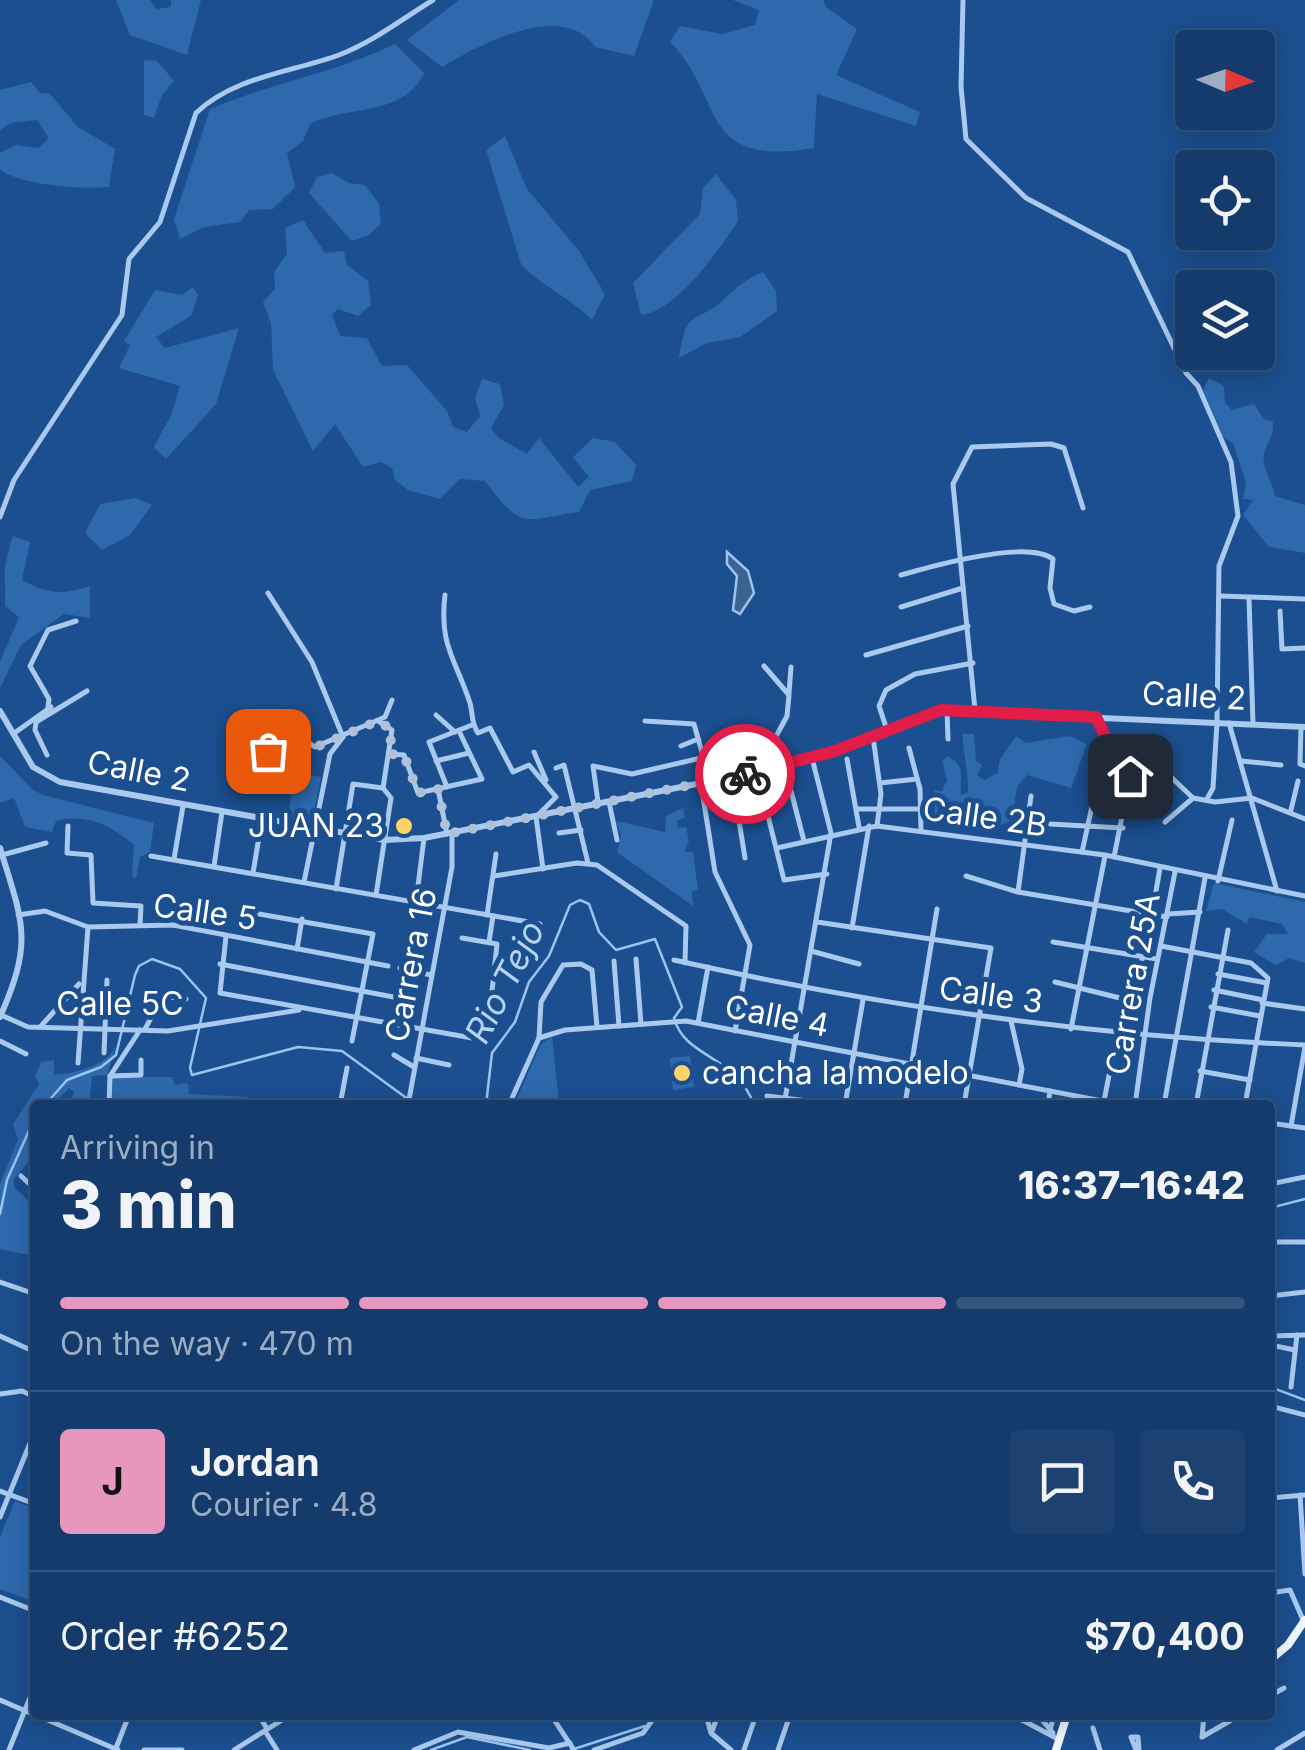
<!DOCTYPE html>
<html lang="en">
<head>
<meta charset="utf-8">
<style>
  body { margin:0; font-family:Inter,sans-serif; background:#1d4271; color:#f1f3f6; height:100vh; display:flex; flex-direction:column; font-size:38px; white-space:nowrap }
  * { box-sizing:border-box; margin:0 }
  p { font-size:32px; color:#9dadc1 }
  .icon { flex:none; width:55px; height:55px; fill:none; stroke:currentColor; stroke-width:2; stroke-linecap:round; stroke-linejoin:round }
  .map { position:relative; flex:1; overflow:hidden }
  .details { position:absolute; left:30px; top:1100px; width:1245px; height:620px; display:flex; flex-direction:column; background:#143b6b; border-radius:10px; box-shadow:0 5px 25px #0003,0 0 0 2px #33557e }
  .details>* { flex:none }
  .needle { width:65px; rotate:92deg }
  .fabs { position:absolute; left:1175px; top:30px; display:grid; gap:20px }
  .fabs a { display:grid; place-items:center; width:100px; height:100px; border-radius:10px; background:#143b6b; box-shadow:0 5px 25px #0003,0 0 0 2px #33557e; font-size:50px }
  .pin { position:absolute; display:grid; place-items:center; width:85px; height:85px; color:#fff; margin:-42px; border-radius:20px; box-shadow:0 5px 15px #0006 }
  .courier { position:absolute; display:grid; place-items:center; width:100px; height:100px; margin:-50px; border:8px solid #e11d48; border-radius:50%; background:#fff; color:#222; box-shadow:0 2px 12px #0007 }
  .headline em { font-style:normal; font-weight:800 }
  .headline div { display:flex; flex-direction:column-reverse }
  .headline { display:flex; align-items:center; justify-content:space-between; height:170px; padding:0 30px }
  h1 { font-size:65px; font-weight:800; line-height:75px }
  .bar { display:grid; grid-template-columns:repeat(4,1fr); gap:15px 10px; align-content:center; height:120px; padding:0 30px }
  .bar i { height:12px; border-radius:8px; background:#33557e }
  .bar .selected { background:#e797bd }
  .bar p { grid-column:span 4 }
  .line { display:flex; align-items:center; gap:25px; padding:0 30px; border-top:2px solid #33557e }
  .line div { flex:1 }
  .round { display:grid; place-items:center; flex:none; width:105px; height:105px; border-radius:10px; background:#1d4271 }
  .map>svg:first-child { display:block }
  .green { fill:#2e69ad }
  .water { fill:#3c6290; stroke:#9cc4f0; stroke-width:2.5 }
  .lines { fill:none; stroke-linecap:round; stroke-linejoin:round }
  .stream { stroke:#9cc4f0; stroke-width:2.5 }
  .minor { stroke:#a9c9ee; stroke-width:5 }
  .tertiary { stroke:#a9c9ee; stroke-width:6 }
  .primary { stroke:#f0f6ff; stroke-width:8 }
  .done { stroke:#afc1d8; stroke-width:10; stroke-dasharray:0 18 }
  .route { stroke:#e11d48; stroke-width:12 }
  .poi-dot { fill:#ffd166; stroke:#1b4f8f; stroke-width:4 }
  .labels { text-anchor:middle; stroke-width:10; stroke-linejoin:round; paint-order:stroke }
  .street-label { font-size:32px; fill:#fff; stroke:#1b4f8f }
  .poi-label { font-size:32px; fill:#fff; stroke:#1b4f8f; text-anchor:end }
  .water-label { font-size:35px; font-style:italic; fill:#b5d3f5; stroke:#1b4f8f }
</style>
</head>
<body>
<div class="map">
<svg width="1305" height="1750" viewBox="0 0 1305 1750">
  <rect width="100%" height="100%" fill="#1b4f8f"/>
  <!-- green -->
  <g class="green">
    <path d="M 116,0 L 150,0 L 156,9 L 171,7 L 171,0 L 201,0 L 187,55 L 130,35 Z"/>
    <path d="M 459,0 L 654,0 L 634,56 L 595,47 C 564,0 482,43 442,67 L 407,40 Z"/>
    <path d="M 733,0 L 823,0 L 826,7 L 857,29 L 836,75 L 920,112 L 916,126 L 817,94 L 814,148 C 696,168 726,98 670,42 L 680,26 L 722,34 L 755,25 L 759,10 Z"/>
    <path d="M 395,44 L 424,73 C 404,117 347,105 310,124 L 303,141 L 287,153 L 295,187 L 273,209 L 249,210 L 240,222 L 204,227 L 180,239 L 174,219 L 210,109 C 270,83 335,73 395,44 Z"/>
    <path d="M 144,60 L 157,61 L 174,81 L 162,95 L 154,118 L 144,115 Z"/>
    <path d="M 31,82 L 40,93 L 50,94 L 78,127 L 115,149 L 109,187 C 85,190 17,185 0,169 L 0,153 L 16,145 L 39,148 L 49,138 L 37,120 L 11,123 L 0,130 L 0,90 Z"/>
    <path d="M 505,136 L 527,189 L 579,251 L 605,294 L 592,320 C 568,296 541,286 521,264 L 486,150 Z"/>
    <path d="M 332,173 L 349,183 L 365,185 L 379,204 L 381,224 L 369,235 L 352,241 L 309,193 L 317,177 Z"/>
    <path d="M 716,174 L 736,200 L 738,221 C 719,250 676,312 641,315 L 633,283 L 700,214 L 703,188 Z"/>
    <path d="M 303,220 L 325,253 L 344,251 L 347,265 L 368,281 L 371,305 L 358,316 L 338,309 L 332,314 L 340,336 L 367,338 L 382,366 L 407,365 L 447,411 L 453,427 L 467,432 L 480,416 L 475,397 L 482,379 L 500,384 L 504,405 L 491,428 L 499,438 L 527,454 L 539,438 L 578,487 L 589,477 L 573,457 L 593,438 L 615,442 L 636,465 L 632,481 L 590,490 L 579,512 C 519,521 523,530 485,481 L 460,479 L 440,499 L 408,490 L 395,480 L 392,468 L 381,462 L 363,467 L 335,424 L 313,451 L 273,370 L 271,323 L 263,302 L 275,289 L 274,272 L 287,254 L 285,228 Z"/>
    <path d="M 763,272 L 776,291 L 777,311 L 740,337 L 707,343 L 679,358 C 687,305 694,327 724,299 C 738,286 745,280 763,272 Z"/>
    <path d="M 193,287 L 198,295 L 191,316 L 156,337 L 165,348 L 239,328 L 216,404 L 166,459 L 154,447 L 172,413 L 180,386 L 119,368 L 130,345 L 124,341 L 155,290 L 182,295 Z"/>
    <path d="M 1209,378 L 1224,386 L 1225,403 L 1232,410 L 1254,404 L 1264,419 L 1273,422 C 1274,438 1267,441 1264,454 C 1261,467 1273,482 1275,496 L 1305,505 L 1305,553 L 1269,547 L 1243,515 L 1253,500 L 1243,499 L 1246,483 L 1233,443 L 1224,438 L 1203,390 Z"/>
    <path d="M 136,498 L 152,505 L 130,535 L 102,550 L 85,533 L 100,504 Z"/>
    <path d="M 13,536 L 30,542 L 22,580 C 47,594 63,595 90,586 L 90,618 L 64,614 L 21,645 L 0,688 L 0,662 L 19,617 L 5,606 C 7,567 0,578 13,536 Z"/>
    <path d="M 963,734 L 974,734 L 976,761 L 982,765 L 977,775 L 984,780 L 998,773 L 1000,759 L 1016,736 L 1026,743 L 1070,736 L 1087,744 L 1071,788 L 1027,775 L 1017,787 L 1012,821 L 997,826 L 974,825 L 977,816 L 968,812 L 962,824 L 935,818 L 934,790 L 942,791 L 947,780 L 942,761 L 948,756 C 967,767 959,776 961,795 L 968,792 C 969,775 961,741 963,734 Z"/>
    <path d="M 0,756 L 33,790 L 43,795 L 154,823 L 150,852 L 140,857 L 136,878 L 132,877 L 134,845 C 110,825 87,813 56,821 L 52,832 L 25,827 L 14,798 L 0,803 Z"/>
    <path d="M 296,773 L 321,777 L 312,821 L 287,817 Z"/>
    <path d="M 683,808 L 685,818 L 677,821 L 678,828 L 686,827 L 689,841 L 684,852 L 693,852 L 698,890 L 692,892 L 693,906 L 617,852 L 621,836 L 616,821 L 665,832 L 666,816 Z"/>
    <path d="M 1214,883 L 1305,902 L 1305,963 L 1289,958 L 1276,965 L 1254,952 L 1267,934 L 1288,934 L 1282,924 L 1249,917 L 1247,924 L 1222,909 L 1206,911 Z"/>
    <path d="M 552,1037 L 559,1102 L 514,1105 L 541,1044 Z"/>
    <path d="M 117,1044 L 107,1075 L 92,1076 L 89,1103 L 70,1101 L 74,1092 L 69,1088 L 53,1105 L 35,1105 L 30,1160 L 14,1179 L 14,1187 L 35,1207 L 29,1255 L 0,1249 L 0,1184 L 18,1139 L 13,1124 L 39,1084 L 35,1076 L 41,1062 L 54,1060 L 54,1075 C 76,1073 108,1066 117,1044 Z"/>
    <path d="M 690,1056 L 694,1087 L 673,1090 L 670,1058 Z"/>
    <path d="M 112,1077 L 172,1077 L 175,1085 L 188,1083 L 189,1094 L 248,1097 L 250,1105 L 111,1105 Z"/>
    <path d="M 15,1501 L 35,1509 L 35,1602 L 0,1589 L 0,1537 Z"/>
  </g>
  <!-- water -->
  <path class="water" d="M 727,552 L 748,571 L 754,593 L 740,614 L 733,610 L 737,576 L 727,564 Z"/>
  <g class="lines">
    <!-- stream -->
    <g class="stream">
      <path d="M 45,1105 L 67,1080 L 101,1067 L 116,1055 L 135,975 L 139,966 L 152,959 L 180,969 L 206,998 L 190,1068 L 192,1075 L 298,1047 L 342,1051 L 416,1105"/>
      <path d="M 486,1105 L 492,1053 L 515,1022 L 529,982 L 549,956 L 570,905 L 580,900 L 589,904 L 599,932 L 616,950 L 655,939 L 682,1007 L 674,1018 C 685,1059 736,1054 754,1105"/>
      <path d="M 1270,1208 L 1305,1199"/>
      <path d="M 0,1214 L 7,1180 L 35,1117"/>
      <path d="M 1270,1387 L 1305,1400"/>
      <path d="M 431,1750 L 467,1737 L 530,1750"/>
      <path d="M 571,1750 L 645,1726"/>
    </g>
    <!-- minor -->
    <g class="minor">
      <path d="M 963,0 L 961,87 L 966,139 L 1026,198 L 1128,252 L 1186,373 L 1198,386 L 1231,462 L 1238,516 L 1219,566 L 1217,722 L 1213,788 L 1207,799"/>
      <path d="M 0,517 L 14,480 L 122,315 L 129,259 L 160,222 L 196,113 C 233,77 292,72 339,55 C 373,42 402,19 433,0"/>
      <path d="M 901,575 C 932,566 1026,539 1053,559 L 1050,588 L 1054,604 L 1074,611 L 1090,607"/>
      <path d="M 268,593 L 312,662 L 343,737"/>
      <path d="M 445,595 C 439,645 455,658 470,703 C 473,714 471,723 478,733 L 490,728 L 513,772 L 529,765 L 556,797 L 536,817 L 543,869"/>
      <path d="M 1220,596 L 1305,599"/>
      <path d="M 1249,598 L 1253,724"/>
      <path d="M 901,607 L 963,588"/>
      <path d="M 1280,611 L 1282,649 L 1305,648"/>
      <path d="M 866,655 L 968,626"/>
      <path d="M 764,666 L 789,695 L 787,716 L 757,772 L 784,880 L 827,874"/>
      <path d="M 789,693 L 791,667"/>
      <path d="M 48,707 L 49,699 L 30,666 L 48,630 L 76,621"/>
      <path d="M 947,710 L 948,739"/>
      <path d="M 975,710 L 953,484 L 972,447 L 1051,444 L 1064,448 L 1083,508"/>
      <path d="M 436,715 L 455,732"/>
      <path d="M 1096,719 L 1107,738 L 1171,777 L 1193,798 L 1215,802 L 1252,798 L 1305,819"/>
      <path d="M 645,721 L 694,724 L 703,756"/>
      <path d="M 1229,723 L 1277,891"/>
      <path d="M 1301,727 L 1300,764 L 1305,766"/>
      <path d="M 887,730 L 879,706 L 886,690 L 915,674 L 973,663"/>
      <path d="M 13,734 L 51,707"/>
      <path d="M 873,737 L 881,794 L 877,826"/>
      <path d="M 681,746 L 698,739"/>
      <path d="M 909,748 L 920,789 L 921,831"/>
      <path d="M 268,751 L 309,743 L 315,747 L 385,717 L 392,700"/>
      <path d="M 534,752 L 546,780"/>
      <path d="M 390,754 L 404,755 L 418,793 L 482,779 L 459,731"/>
      <path d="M 47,755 L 35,730 L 36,722 L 87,691"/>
      <path d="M 1101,758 L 1130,776 L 1114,857"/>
      <path d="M 847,759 L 859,827"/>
      <path d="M 436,761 L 469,753"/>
      <path d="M 1241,761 L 1281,765"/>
      <path d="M 784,764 L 804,841"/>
      <path d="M 556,768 L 564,765 L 588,863"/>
      <path d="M 732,777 L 745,858"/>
      <path d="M 880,783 L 917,779"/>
      <path d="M 701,784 L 715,872 L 750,945 L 735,1031"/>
      <path d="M 447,787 L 429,742 L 472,725"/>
      <path d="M 438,789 L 447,834"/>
      <path d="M 598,802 L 593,766 L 632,774 L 757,745 L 766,751"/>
      <path d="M 609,802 L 617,840"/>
      <path d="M 857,809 L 921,809"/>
      <path d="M 1291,810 L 1298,781"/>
      <path d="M 1165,822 L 1193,798"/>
      <path d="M 1031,823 L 1123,828"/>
      <path d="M 68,826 L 67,853 L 91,855 L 93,903 L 141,906 L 140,925"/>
      <path d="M 559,833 L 581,830"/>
      <path d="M 777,848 L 877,826 L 1105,855 L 1305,896"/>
      <path d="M 1082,852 L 1107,738"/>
      <path d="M 2,855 L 46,843"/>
      <path d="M 151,856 L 540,924"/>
      <path d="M 174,859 L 183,806"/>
      <path d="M 214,866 L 222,812"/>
      <path d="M 253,873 L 262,819"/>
      <path d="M 494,876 L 577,863 L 597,865 L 686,926 L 685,963"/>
      <path d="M 966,876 L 1018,892 L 1167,917"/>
      <path d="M 1218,881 L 1232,820"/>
      <path d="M 304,882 L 330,754 L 343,737"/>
      <path d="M 336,889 L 353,784 L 383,788"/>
      <path d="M 1018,892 L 1031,796"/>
      <path d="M 376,895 L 391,798 L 383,788 L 392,730 L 378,721"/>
      <path d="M 416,902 L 424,838"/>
      <path d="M 259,914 L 373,934 L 352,1041"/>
      <path d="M 1152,914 L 1160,868"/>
      <path d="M 1168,914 L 1200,912"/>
      <path d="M 18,915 L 45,911 L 88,927 L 173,925 L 388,966"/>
      <path d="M 487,915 L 496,854"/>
      <path d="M 817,922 L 991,948 L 964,1105"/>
      <path d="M 852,928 L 869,826"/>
      <path d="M 226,936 L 220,993 L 489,1041"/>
      <path d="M 462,938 L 497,944 L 491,1001"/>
      <path d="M 489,942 L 493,916"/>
      <path d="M 1053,942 L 1157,959"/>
      <path d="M 1161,946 L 1251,963 L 1268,978 L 1245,1105"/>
      <path d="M 297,949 L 302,919"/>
      <path d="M 811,951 L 859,964"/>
      <path d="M 636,959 L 641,1024"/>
      <path d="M 674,960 C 883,1007 1091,1036 1305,1045"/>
      <path d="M 614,961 L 619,1026"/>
      <path d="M 220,964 L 404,999"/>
      <path d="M 400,968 L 431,975"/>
      <path d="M 1218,974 L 1267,983"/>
      <path d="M 1055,982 L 1124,999"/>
      <path d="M 1214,990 L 1263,1000"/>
      <path d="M 1262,1003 L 1305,1009"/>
      <path d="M 1211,1007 L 1260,1016"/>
      <path d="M 1,1015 L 28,1027 L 168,1031 L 299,1010"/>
      <path d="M 1011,1021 L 1022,1069 L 1019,1085"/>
      <path d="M 698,1023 L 708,967"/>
      <path d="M 41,1026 L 79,984"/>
      <path d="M 145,1029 L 163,996 L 186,999"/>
      <path d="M 1071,1029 L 1105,856"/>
      <path d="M 539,1038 L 565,1030 L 686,1021 L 1123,1105"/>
      <path d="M 0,1041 L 26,1054"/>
      <path d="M 104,1053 L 107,980"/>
      <path d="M 394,1055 L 414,1067"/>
      <path d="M 416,1058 L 449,1065"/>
      <path d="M 78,1063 L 88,927"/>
      <path d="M 1200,1071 L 1250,1080"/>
      <path d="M 110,1076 L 141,1075 L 141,1060"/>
      <path d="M 767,1096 L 840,1105"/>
      <path d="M 906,1098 L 937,909"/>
      <path d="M 1104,1101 L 1124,999 L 1137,980 L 1142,959"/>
      <path d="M 109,1105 L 110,1076 L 140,1030"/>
      <path d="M 340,1105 L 347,1068"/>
      <path d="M 408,1105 L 452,867 L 452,833"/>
      <path d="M 509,1105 L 539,1038 L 541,1002 L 563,965 L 581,964 L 592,970 L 597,1027"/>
      <path d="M 784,1105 L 831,833 L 812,758"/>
      <path d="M 845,1105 L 863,1000"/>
      <path d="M 1048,1105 L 1050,1091"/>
      <path d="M 1135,1105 L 1150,998 L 1175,872"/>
      <path d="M 1164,1105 L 1205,878"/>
      <path d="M 1196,1105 L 1228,930"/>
      <path d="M 1270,1123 L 1305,1128"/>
      <path d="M 1291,1126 L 1305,1047"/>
      <path d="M 21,1176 L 35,1189"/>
      <path d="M 1270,1184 L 1305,1177"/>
      <path d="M 1270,1242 L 1305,1242"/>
      <path d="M 0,1282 L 35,1294"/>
      <path d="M 1270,1296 L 1305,1292"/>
      <path d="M 0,1336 L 35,1352"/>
      <path d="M 1270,1336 L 1305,1335"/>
      <path d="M 1270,1345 L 1295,1350"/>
      <path d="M 1291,1387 L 1297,1335"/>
      <path d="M 0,1394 L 22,1391 L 35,1397"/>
      <path d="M 1270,1406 L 1305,1415"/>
      <path d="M 0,1491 L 35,1504"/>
      <path d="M 1300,1495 L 1305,1574"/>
      <path d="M 1270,1498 L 1305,1495"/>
      <path d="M 0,1517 L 35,1431"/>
      <path d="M 1270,1593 L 1290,1590 L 1304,1622"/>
      <path d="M 0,1597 L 35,1611"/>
      <path d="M 1270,1696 L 1284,1688"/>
      <path d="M 0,1700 L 35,1715"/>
      <path d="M 36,1715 L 118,1750"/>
      <path d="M 259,1715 L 267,1729"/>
      <path d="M 551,1715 L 574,1750"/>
      <path d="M 706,1715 L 711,1733 L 731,1750"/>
      <path d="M 998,1715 L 1022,1720 L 1058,1739"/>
      <path d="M 1038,1715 L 1053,1733"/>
      <path d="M 1204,1715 L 1202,1737 L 1240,1715"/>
      <path d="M 1093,1728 L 1100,1750"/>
      <path d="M 1050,1730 L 1054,1715"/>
      <path d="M 265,1731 L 277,1750"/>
      <path d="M 712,1731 L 718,1715"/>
      <path d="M 116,1748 L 129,1715"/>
      <path d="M 9,1750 L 35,1685"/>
      <path d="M 144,1750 L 182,1750"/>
      <path d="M 234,1750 L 290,1715"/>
      <path d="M 414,1750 L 458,1732 L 549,1748 L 570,1743"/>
      <path d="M 594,1750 L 643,1733 L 656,1715"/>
      <path d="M 744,1750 L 756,1715"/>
      <path d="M 778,1750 L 790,1715"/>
      <path d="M 1136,1750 L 1131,1737 L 1138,1737 L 1139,1750"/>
      <path d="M 1277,1750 L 1305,1733"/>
    </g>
    <!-- tertiary -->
    <g class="tertiary">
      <path d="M 0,711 L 33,767 L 60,782 L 384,840 L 424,838 L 757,772 L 832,752 L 941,711 L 1305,727"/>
      <path d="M 0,848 C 24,925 33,942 0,1017"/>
    </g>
    <!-- primary -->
    <g class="primary">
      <path d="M 1270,1660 L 1288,1645 L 1305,1620"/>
      <path d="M 1056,1750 L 1067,1715"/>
    </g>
  </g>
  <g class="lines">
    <!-- done -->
    <path class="done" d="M 268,751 L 309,743 L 316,747 L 378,721 L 392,730 L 389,754 L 404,755 L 418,793 L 438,789 L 447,834 L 745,774"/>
    <!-- route -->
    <path class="route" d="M 745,774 L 832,752 L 941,710 L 1096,717 L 1106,738 L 1101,758 L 1130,776"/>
  </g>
  <!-- markers -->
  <g class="poi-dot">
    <circle cx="404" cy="826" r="10"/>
    <circle cx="682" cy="1073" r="10"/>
  </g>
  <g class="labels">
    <!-- street labels -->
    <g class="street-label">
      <text transform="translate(1194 696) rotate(3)" y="11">Calle 2</text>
      <text transform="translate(139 771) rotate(11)" y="11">Calle 2</text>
      <text transform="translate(985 817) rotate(8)" y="11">Calle 2B</text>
      <text transform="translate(205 912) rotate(8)" y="11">Calle 5</text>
      <text transform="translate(411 965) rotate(-79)" y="11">Carrera 16</text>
      <text transform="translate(1133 984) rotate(-80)" y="11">Carrera 25A</text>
      <text transform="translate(991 995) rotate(8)" y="11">Calle 3</text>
      <text x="120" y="1015">Calle 5C</text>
      <text transform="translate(777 1016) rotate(11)" y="11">Calle 4</text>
    </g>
    <!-- poi labels -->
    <g class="poi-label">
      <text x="384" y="837">JUAN 23</text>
      <text x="702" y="1084" text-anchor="start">cancha la modelo</text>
    </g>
    <!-- water labels -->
    <g class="water-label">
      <text transform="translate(505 982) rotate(-63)" y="12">Rio Tejo</text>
    </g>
  </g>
</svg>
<div class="fabs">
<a><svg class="needle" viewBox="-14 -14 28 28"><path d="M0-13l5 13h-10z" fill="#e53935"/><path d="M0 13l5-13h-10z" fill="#9dadc1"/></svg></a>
<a><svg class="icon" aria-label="locate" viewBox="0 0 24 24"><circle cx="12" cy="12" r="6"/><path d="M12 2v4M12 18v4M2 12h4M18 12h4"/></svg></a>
<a><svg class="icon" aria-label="layers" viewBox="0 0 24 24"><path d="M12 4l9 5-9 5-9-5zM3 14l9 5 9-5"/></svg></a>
</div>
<div class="pin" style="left:268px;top:751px;background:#ea580c"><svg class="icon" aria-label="bag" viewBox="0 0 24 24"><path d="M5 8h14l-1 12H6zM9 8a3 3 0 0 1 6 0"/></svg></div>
<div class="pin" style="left:1130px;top:776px;background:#1f2937"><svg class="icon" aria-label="home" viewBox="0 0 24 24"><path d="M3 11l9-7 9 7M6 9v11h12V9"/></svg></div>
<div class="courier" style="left:745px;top:774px"><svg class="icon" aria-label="bike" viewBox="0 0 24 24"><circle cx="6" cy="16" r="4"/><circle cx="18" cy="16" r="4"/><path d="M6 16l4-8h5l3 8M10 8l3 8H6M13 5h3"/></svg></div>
<section class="details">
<div class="headline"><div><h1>3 min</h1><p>Arriving in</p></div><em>16:37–16:42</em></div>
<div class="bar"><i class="selected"></i><i class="selected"></i><i class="selected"></i><i></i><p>On the way · 470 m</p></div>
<div class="line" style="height:180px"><b class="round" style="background:#e797bd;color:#111">J</b><div><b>Jordan</b><p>Courier · 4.8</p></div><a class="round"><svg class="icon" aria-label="chat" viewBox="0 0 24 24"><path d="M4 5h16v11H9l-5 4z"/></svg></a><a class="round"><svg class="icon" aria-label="phone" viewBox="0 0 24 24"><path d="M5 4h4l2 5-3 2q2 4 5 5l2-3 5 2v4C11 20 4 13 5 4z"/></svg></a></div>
<div class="line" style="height:130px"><div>Order #6252</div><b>$70,400</b></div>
</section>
</div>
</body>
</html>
